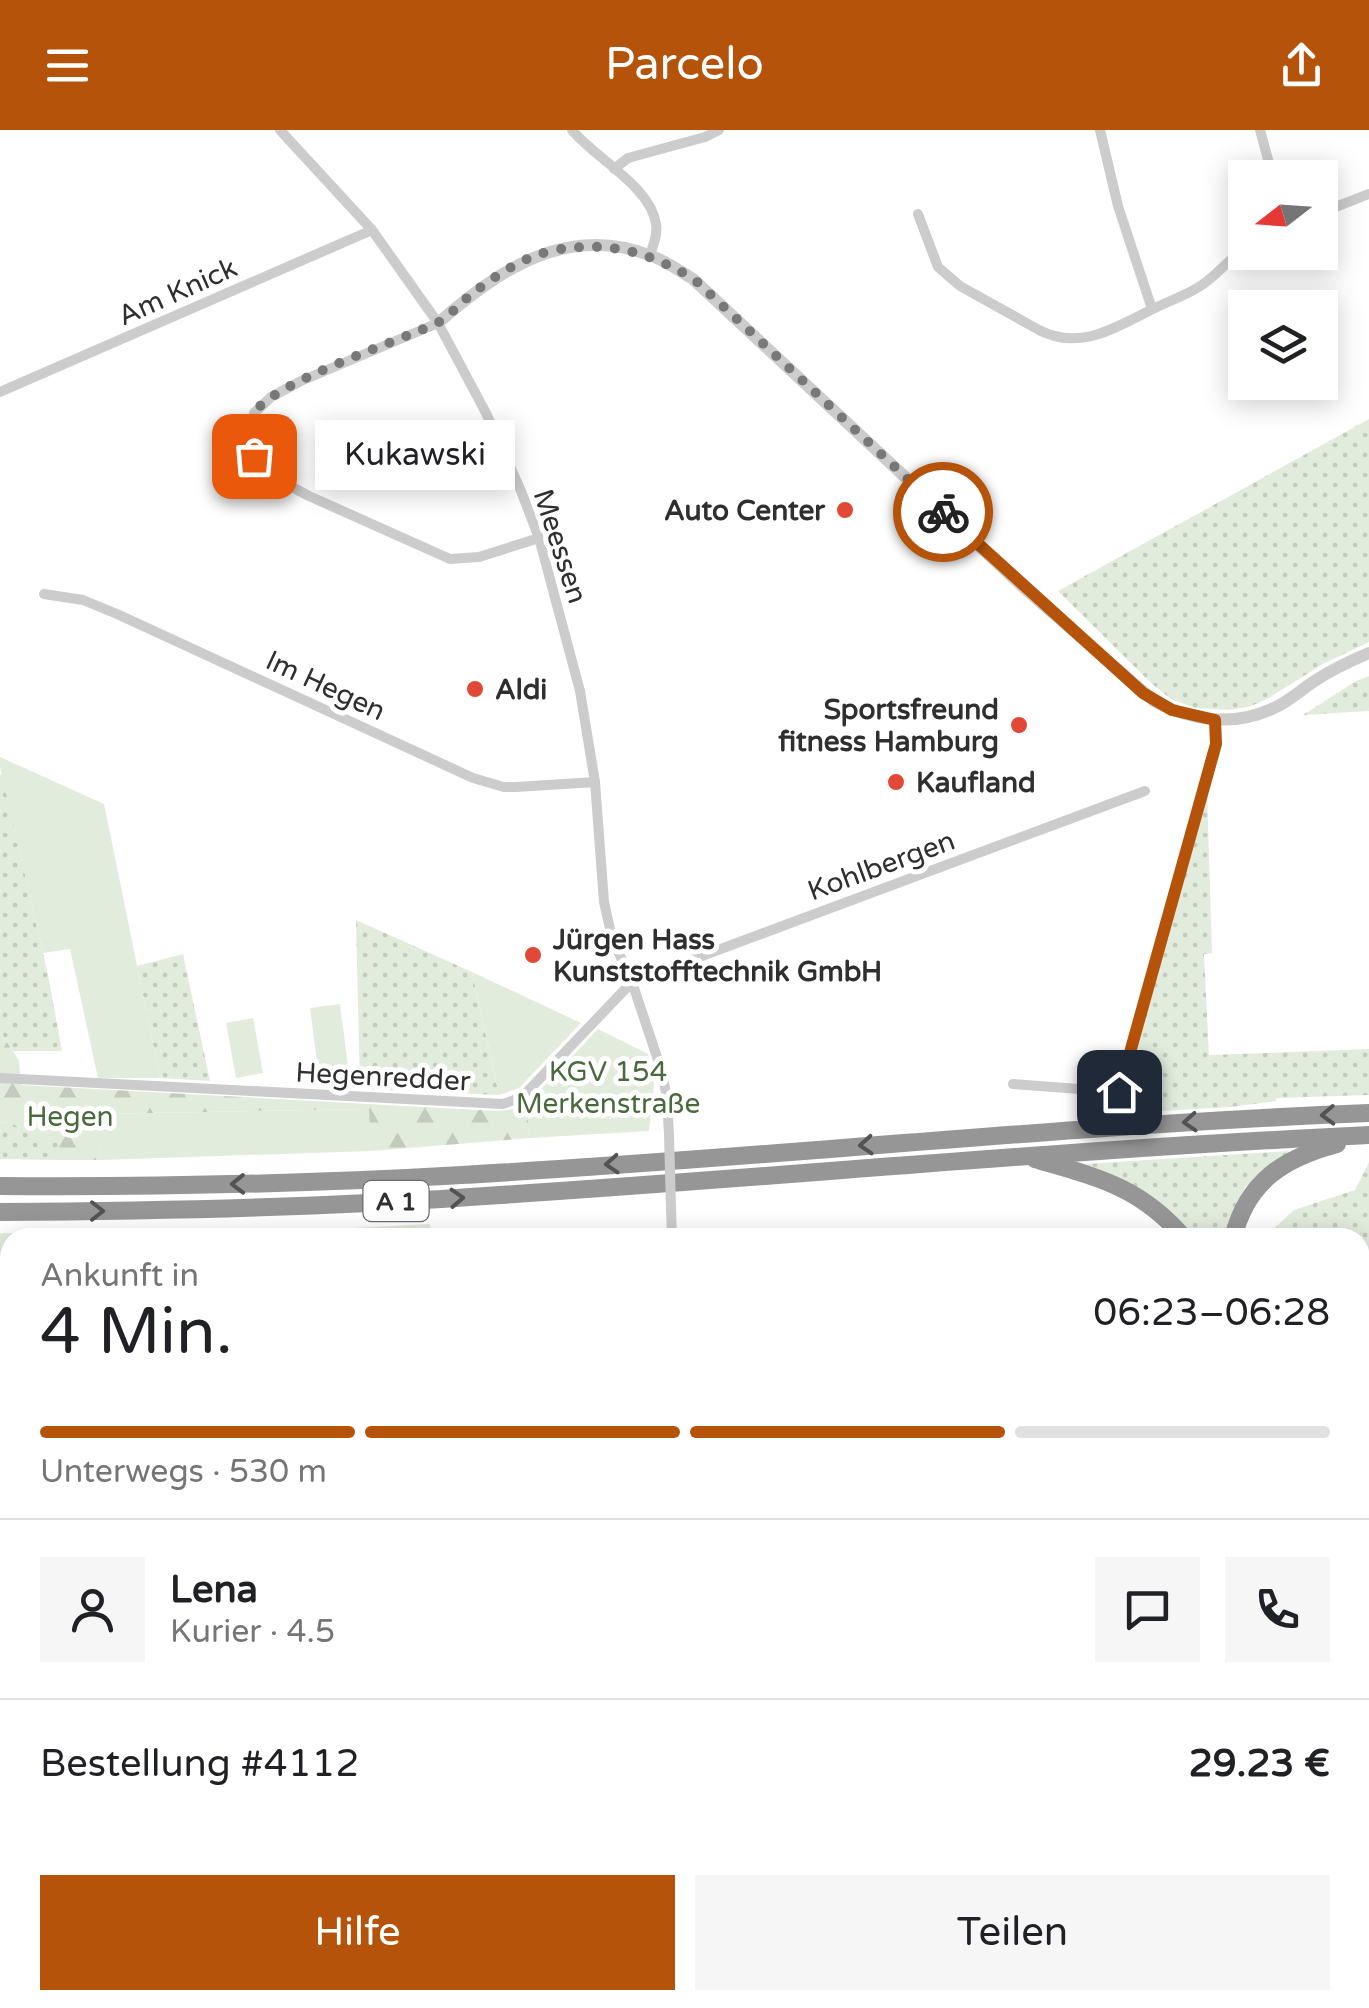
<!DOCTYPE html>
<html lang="de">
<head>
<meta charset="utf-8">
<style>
  body { margin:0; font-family:"Varela Round",sans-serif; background:#f6f6f6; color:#202124; height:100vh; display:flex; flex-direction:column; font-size:38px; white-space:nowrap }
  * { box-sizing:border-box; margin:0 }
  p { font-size:32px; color:#757577 }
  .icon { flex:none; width:55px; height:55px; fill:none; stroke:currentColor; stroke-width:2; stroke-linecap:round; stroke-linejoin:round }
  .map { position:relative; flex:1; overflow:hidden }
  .sheet { position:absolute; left:0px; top:1098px; width:1370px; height:782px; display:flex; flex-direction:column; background:#fff; border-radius:30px 30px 0 0; box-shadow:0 5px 25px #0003 }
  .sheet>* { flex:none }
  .needle { width:65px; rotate:253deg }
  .controls { position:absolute; left:1228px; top:30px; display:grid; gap:20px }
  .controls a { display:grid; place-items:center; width:110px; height:110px; border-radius:0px; background:#fff; box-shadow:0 5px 25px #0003; font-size:50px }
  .pin { position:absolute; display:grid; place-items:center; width:85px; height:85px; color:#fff; margin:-42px; border-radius:20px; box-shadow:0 5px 15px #0006 }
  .courier { position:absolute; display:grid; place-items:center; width:100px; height:100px; margin:-50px; border:8px solid #b45309; border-radius:50%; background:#fff; color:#222; box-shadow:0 2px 12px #0007 }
  .bubble { position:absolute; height:70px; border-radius:0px; background:#fff; box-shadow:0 5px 25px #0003; font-size:32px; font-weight:600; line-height:70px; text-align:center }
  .summary em { font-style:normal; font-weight:600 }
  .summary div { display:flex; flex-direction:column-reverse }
  .summary { display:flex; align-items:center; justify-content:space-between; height:170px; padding:0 40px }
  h1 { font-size:65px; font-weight:600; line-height:75px }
  .bar { display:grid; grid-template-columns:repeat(4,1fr); gap:15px 10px; align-content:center; height:120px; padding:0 40px }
  .bar i { height:12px; border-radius:8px; background:#e0e0e0 }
  .bar .on { background:#b45309 }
  .bar p { grid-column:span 4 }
  .line { display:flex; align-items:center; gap:25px; padding:0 40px; border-top:2px solid #e0e0e0 }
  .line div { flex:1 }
  .round { display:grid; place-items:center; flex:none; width:105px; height:105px; border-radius:0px; background:#f6f6f6 }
  .cta { display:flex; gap:20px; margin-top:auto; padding:20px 40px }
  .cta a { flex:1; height:115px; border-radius:0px; background:#b45309; color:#fff; font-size:40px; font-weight:600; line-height:115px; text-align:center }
  .cta a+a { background:#f6f6f6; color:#202124 }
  header { display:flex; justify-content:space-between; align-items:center; height:130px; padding:0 40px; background:#b45309; color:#fff; font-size:45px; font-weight:600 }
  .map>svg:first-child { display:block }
  .grass { fill:url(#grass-dots) }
  .forest { fill:url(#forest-firs) }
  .park { fill:url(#park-crowns) }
  .garden { fill:#e2ecdd }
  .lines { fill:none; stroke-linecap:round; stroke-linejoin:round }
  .minor { stroke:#ccc; stroke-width:10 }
  .tertiary { stroke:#ccc; stroke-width:12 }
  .secondary { stroke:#b9b9b9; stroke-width:15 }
  .motorway { stroke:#969696; stroke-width:18 }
  .minor-bridge { stroke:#ccc; stroke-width:10 }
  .oneway { stroke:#535353 }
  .done { stroke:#787878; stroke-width:10; stroke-dasharray:0 18 }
  .route { stroke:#b45309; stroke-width:12 }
  .poi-dot { fill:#e14836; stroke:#fff; stroke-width:4 }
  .labels { text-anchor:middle; stroke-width:10; stroke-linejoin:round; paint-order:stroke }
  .shield { fill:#fff; stroke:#6d6d6d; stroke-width:2.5 }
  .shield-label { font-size:25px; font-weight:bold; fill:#2f2f2f }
  .street-label { font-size:28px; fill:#2f2f2f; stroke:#fff }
  .poi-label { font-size:28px; font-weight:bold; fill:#2f2f2f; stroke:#fff; text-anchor:start }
  .park-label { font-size:28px; fill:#4a6a3d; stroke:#fff }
</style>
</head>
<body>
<header><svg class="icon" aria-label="menu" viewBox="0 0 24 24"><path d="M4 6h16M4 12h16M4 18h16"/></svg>Parcelo<svg class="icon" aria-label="share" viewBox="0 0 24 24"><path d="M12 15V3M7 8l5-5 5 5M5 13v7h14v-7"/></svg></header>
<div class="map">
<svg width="1369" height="1878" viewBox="0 0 1369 1878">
  <defs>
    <pattern id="grass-dots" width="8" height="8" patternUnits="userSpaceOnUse" patternTransform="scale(2.5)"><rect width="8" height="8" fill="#e2ecdd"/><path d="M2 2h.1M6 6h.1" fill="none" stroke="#c2cbbe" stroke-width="1.8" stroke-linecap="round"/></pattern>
    <pattern id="forest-firs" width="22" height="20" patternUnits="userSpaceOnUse" patternTransform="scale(2.5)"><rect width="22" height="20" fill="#e2ecdd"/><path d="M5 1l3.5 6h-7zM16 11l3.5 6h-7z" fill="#c2cbbe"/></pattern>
    <pattern id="park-crowns" width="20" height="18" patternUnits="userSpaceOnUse" patternTransform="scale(2.5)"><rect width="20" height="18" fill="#e2ecdd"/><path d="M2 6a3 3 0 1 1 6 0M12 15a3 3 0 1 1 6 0" fill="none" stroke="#c2cbbe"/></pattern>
  </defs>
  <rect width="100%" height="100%" fill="#fff"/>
  <!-- grass -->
  <g class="grass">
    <path d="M 1369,289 L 1369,512 L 1323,534 L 1269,568 L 1249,577 L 1228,580 L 1195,578 L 1171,569 L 1152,554 L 1058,461 Z"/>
    <path d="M 1369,546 L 1369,581 L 1303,585 L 1356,551 Z"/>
    <path d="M 2,644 L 48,845 L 62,921 L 13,921 L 0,901 L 0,645 Z"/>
    <path d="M 1207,661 L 1212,823 L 1204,824 L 1209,925 L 1369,919 L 1369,965 L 1276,968 L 1276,971 L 1231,977 L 1127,983 L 1125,961 L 1127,944 Z"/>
    <path d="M 356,790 L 472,842 L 499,965 L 360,959 Z"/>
    <path d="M 183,824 L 210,951 L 160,948 L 137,836 Z"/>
    <path d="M 8,992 L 60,1014 L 60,1030 L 0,1029 L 0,993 Z"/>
    <path d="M 1288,1021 L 1291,1025 L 1245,1057 L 1224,1108 L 1190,1107 L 1085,1034 Z"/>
    <path d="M 1369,1032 L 1369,1186 L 1360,1197 L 1360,1108 L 1265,1107 L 1294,1080 L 1355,1060 Z"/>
  </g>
  <!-- forest -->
  <g class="forest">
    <path d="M 0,901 L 19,931 L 21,955 L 497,981 L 513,979 L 527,974 L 530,1008 L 371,1021 L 368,979 L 99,984 L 101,1030 L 60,1030 L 59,1014 L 8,992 L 0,993 Z"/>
    <path d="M 720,1870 L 891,1870 L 891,1873 L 859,1878 L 720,1878 Z"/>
  </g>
  <!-- park -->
  <path class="park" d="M 10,1390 L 10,1870 L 706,1870 L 707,1878 L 0,1878 L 0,1391 Z"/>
  <!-- garden -->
  <g class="garden">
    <path d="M 0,627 L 104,674 L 160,948 L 98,948 L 70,819 L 43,823 L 0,637 Z"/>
    <path d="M 472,842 L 581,893 L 519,958 L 499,965 Z"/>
    <path d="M 340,874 L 348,936 L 318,940 L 310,878 Z"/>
    <path d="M 253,888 L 263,943 L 236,948 L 226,893 Z"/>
    <path d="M 598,899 L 648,924 L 654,954 L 649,1001 L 530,1008 L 527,974 Z"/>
    <path d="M 369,979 L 371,1021 L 101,1030 L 98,984 Z"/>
    <path d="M 430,1094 L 431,1107 L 10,1108 L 10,1378 L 0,1379 L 0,1103 L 158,1105 L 276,1102 Z"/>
  </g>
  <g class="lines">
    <!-- minor -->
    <g class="minor">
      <path d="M 280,0 L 372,100 L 438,193 L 486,283 L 521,361 L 539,408 L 580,561 L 595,652 L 604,772 L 612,808 L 632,852 L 662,942 L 667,968 L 669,1005"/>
      <path d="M 572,0 C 595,28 651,57 656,94 C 658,104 653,116 650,125"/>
      <path d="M 1100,0 L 1118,76 L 1152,179"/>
      <path d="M 1260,0 L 1273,48"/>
      <path d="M 614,39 L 628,28 L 705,7 L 719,0"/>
      <path d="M 1320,83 L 1369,64"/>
      <path d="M 918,84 L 938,137 L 960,156 L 1039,200 C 1081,222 1117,196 1155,178 C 1169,171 1184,166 1197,158 C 1215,148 1227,130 1245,119"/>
      <path d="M 438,193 L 301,251 L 271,267 L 254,283 L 248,310 L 254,326 L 267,344 L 273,347 L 309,366 L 450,429 L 479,427 L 539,408"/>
      <path d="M 0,262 L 372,100"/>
      <path d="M 44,464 L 83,470 L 117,484 L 473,648 L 504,657 L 516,657 L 595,652"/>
      <path d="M 0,948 L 503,974 L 517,969 L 527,962 L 632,852 L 1145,661"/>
      <path d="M 1013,954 L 1119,962 L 1216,614 L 1215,590"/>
      <path d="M 671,1078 L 672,1108"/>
      <path d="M 0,1388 L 10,1387"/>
      <path d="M 1369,1446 C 1359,1462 1367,1477 1369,1494"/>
      <path d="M 1369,1543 L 1369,1602"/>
      <path d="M 1360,1777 L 1369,1777"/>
      <path d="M 714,1870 L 715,1878"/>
      <path d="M 1269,1870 L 1270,1878"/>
    </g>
    <!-- tertiary -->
    <path class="tertiary" d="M 438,193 C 500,139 567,93 652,126 C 667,132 680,141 693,149 L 1024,458 L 1154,571 C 1191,591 1235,597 1274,578 C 1288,572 1300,561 1313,552 C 1331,540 1350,531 1369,523"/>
    <!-- secondary -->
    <g class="secondary">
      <path d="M 1360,1256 L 1369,1245"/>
      <path d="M 1286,1870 L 1287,1878"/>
    </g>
    <!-- motorway -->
    <g class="motorway">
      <path d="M 1035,1029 C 1096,1047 1140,1056 1184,1108"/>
      <path d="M 0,1056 C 154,1057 308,1054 462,1045 C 765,1028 1066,995 1369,983"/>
      <path d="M 0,1082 C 157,1081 313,1078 470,1067 C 770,1048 1069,1019 1369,1005"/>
      <path d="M 1233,1108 C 1247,1051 1284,1028 1337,1014"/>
      <path d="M 1360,1225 L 1369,1216"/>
    </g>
    <!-- minor-bridge -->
    <path class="minor-bridge" d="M 669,1005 L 671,1078"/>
  </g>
  <!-- one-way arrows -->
  <defs><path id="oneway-chevron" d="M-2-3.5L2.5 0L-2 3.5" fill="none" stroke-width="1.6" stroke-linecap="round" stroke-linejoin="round" transform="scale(2.5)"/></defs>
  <g class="oneway">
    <use href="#oneway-chevron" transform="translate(1328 985) rotate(178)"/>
    <use href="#oneway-chevron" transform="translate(1190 992) rotate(176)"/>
    <use href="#oneway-chevron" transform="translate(866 1015) rotate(176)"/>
    <use href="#oneway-chevron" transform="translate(612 1034) rotate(176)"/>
    <use href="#oneway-chevron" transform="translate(238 1054) rotate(179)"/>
    <use href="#oneway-chevron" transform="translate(457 1068) rotate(-3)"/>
    <use href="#oneway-chevron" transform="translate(97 1081)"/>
  </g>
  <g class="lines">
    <!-- done -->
    <path class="done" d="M 254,326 C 249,313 246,296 255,282 C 273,255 378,218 411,204 C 420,200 431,197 439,192 C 450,185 459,175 468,167 C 493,147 524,126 555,120 C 610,111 646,121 694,149 L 943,382"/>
    <!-- route -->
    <path class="route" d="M 943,382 L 1143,563 L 1172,580 L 1215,590 L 1216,614 L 1119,962"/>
  </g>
  <!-- markers -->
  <g class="poi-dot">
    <circle cx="845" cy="380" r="10"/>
    <circle cx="475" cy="559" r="10"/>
    <circle cx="1019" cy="595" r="10"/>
    <circle cx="896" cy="652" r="10"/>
    <circle cx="533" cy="825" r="10"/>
  </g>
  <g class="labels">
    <!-- shield labels -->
    <rect class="shield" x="363.5" y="1051" width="65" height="40" rx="8"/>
    <g class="shield-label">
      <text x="396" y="1080">A 1</text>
    </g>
    <!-- street labels -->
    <g class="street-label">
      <text transform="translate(177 161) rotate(-24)" y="10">Am Knick</text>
      <text transform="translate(561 416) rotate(72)" y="10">Meessen</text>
      <text transform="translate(326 555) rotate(25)" y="10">Im Hegen</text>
      <text transform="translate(881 735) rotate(-20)" y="10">Kohlbergen</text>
      <text transform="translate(383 946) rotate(3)" y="10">Hegenredder</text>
    </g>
    <!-- poi labels -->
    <g class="poi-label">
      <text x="825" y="390" text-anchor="end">Auto Center</text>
      <text x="495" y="569">Aldi</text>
      <text x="999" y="589" text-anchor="end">Sportsfreund<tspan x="999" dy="32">fitness Hamburg</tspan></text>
      <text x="916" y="662">Kaufland</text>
      <text x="553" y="819">Jürgen Hass<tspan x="553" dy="32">Kunststofftechnik GmbH</tspan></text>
    </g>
    <!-- park labels -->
    <g class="park-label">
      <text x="608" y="951">KGV 154<tspan x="608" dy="32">Merkenstraße</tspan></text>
      <text x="70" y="996">Hegen</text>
    </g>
  </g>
</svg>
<div class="controls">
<a><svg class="needle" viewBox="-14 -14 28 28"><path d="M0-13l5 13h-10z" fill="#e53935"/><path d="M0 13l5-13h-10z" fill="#757577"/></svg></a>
<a><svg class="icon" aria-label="layers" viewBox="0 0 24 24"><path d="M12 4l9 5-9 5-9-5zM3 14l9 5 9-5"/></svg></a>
</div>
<div class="pin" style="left:254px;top:326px;background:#ea580c"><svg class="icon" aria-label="bag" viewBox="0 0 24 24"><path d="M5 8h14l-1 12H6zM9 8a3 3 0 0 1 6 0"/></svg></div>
<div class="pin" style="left:1119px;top:962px;background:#1f2937"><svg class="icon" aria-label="home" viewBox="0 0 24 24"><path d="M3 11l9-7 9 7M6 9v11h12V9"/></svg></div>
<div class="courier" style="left:943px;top:382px"><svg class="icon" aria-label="bike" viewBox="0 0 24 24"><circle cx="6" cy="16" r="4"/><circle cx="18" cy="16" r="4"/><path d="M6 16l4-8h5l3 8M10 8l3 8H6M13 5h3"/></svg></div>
<div class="bubble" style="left:315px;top:290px;width:200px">Kukawski</div>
<section class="sheet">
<div class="summary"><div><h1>4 Min.</h1><p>Ankunft in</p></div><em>06:23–06:28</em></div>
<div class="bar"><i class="on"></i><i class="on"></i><i class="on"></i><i></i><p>Unterwegs · 530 m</p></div>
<div class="line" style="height:180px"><a class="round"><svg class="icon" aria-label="person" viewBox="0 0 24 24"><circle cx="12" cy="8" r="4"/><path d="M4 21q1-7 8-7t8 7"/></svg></a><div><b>Lena</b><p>Kurier · 4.5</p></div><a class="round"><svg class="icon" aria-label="chat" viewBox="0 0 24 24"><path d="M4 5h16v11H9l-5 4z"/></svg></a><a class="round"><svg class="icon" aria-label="phone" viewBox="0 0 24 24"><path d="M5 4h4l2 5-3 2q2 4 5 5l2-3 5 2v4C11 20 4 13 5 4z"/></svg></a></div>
<div class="line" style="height:130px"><div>Bestellung #4112</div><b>29.23 €</b></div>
<div class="cta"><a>Hilfe</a><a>Teilen</a></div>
</section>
</div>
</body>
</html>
